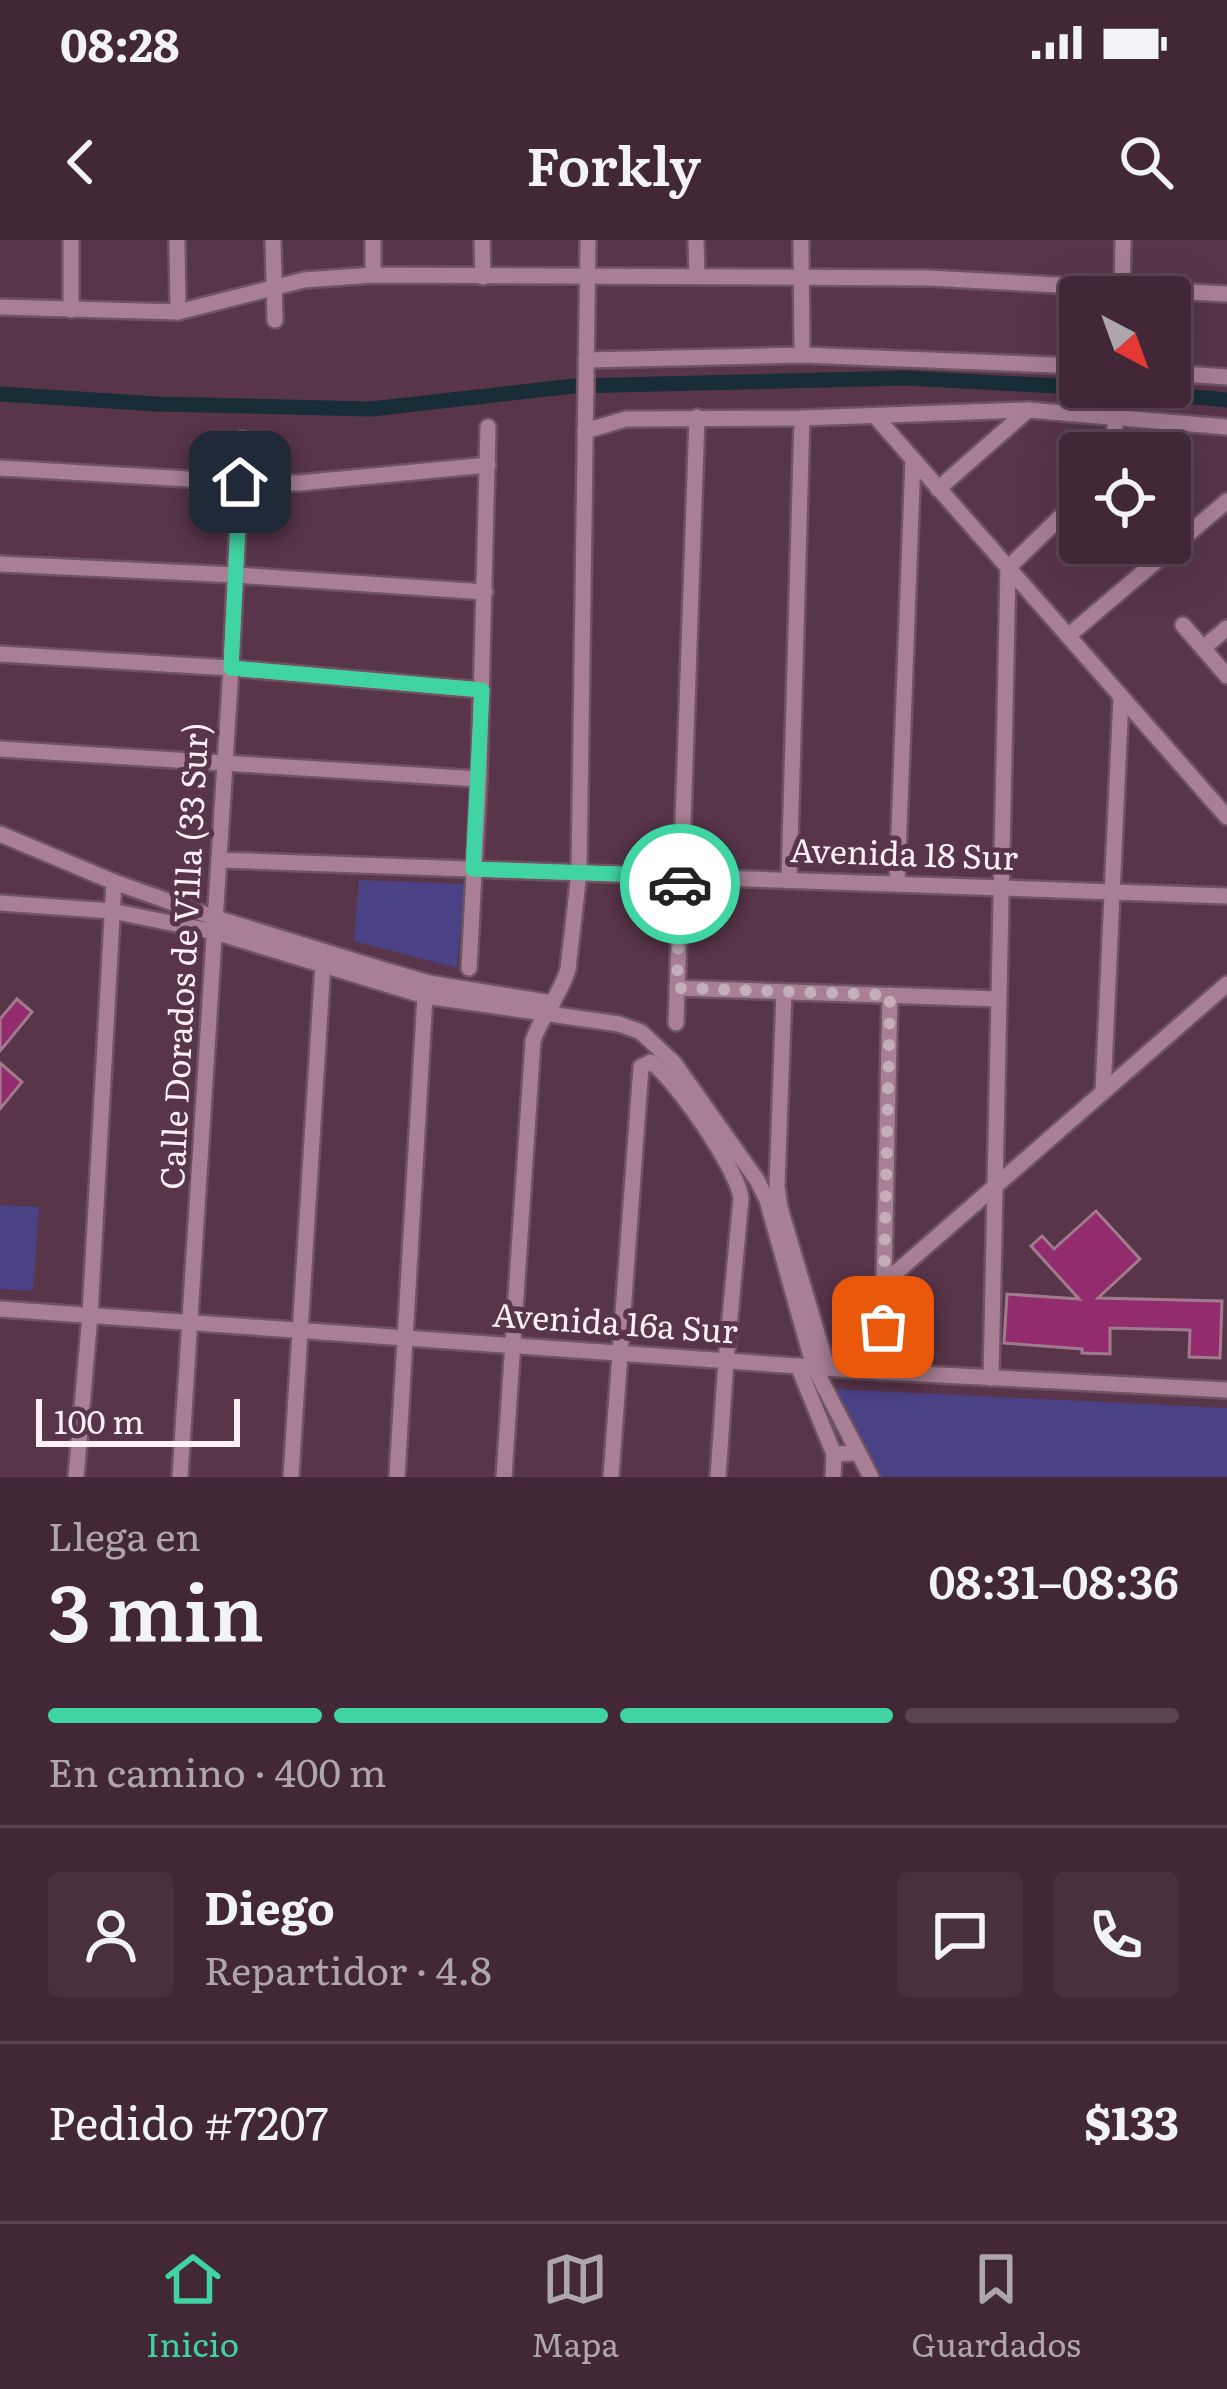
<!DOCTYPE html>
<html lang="es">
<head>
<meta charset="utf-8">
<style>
  body { margin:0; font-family:Literata,serif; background:#49303f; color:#f1f3f6; height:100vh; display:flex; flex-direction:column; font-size:45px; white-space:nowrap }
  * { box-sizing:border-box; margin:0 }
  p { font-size:39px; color:#aea6ad }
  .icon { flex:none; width:66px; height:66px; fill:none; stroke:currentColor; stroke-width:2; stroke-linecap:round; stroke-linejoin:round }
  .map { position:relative; height:1237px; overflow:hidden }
  .panel { display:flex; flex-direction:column; background:#422837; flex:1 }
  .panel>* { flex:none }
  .needle { width:78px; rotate:139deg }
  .controls { position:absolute; left:1059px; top:36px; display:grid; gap:24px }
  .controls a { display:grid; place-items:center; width:132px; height:132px; border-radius:12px; background:#422837; box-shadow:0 12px 48px #0002,0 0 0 3px #5a4452; font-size:60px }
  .scale { position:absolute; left:36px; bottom:30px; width:204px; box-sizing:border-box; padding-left:12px; border:6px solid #fdeff6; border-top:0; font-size:33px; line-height:42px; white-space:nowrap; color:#fdeff6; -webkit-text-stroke:9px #583549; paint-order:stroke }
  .pin { position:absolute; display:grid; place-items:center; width:102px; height:102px; color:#fff; margin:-51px; border-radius:24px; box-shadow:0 6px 18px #0006 }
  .courier { position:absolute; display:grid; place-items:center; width:120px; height:120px; margin:-60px; border:9px solid #3fd4a2; border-radius:50%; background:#fff; color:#222; box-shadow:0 3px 15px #0007 }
  .head em { font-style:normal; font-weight:600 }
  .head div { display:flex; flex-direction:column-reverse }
  .head { display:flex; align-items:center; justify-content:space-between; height:204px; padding:0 48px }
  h1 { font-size:78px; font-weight:600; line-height:90px }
  .bar { display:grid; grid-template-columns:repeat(4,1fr); gap:18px 12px; align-content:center; height:144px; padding:0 48px }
  .bar i { height:15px; border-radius:9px; background:#5a4452 }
  .bar .current { background:#3fd4a2 }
  .bar p { grid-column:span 4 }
  .line { display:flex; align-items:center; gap:30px; padding:0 48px; border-top:3px solid #5a4452 }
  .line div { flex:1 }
  .round { display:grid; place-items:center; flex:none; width:126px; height:126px; border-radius:12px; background:#49303f }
  .status { display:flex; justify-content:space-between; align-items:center; height:84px; padding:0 60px; background:#422837; direction:ltr }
  .status svg { height:33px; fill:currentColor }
  header { display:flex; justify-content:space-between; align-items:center; height:156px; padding:0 48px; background:#422837; font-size:54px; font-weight:600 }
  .tabs { display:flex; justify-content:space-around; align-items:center; height:168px; border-top:3px solid #5a4452; background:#422837; font-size:33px; color:#aea6ad }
  .tabs a { display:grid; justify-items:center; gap:6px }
  .tabs .current { color:#3fd4a2 }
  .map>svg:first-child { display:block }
  .green { fill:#4a4285 }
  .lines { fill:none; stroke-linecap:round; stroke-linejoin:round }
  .canal { stroke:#182d35; stroke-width:15 }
  .building { fill:#932c6c; stroke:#a27a8f; stroke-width:3 }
  .minor-casing { stroke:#6e5363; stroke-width:20 }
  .minor { stroke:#a87f95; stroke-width:15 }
  .done { stroke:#c3aeb9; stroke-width:12; stroke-dasharray:0 21.6 }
  .route { stroke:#3fd4a2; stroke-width:15 }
  .labels { text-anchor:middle; stroke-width:10; stroke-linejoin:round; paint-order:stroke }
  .street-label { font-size:33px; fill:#fdeff6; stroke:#583549 }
</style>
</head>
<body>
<div class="status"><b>08:28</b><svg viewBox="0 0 49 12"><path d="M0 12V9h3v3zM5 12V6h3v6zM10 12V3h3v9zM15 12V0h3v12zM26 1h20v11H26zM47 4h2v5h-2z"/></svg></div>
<header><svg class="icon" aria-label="back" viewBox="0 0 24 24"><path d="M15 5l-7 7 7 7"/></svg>Forkly<svg class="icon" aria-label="search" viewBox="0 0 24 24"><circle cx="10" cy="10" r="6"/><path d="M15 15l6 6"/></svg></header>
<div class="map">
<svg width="1227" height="1237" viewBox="0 0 1227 1237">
  <rect width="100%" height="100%" fill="#583549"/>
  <!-- green -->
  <g class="green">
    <path d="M 359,640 L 465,644 L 457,728 L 354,701 Z"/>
    <path d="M 0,965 L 39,967 L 33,1051 L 0,1049 Z"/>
    <path d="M 834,1149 L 1227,1168 L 1227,1237 L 877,1237 Z"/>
  </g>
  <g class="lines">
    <!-- canal -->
    <path class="canal" d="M 0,154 L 157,164 L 371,169 L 574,146 L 907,138 L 1112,149 L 1227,160"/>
  </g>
  <!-- building -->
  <g class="building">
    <path d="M 17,759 L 32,772 L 0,811 L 0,779 Z"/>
    <path d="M 0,823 L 22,842 L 0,869 Z"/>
    <path d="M 1096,971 L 1140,1019 L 1098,1058 L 1222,1061 L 1220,1118 L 1189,1117 L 1190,1090 L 1110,1088 L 1110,1114 L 1082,1113 L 1082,1109 L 1004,1103 L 1007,1054 L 1079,1059 L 1031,1006 L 1042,996 L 1054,1009 Z"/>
  </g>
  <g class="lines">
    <defs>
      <g id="minor">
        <path d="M 71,0 L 71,70"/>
        <path d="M 177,0 L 178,72"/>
        <path d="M 273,0 L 275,80"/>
        <path d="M 482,0 L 483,37"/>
        <path d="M 696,0 L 697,36"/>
        <path d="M 801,0 L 802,115"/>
        <path d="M 373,35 L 373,0"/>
        <path d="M 1122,54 L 1123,0"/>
        <path d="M 0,67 L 178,72 L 304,40 L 373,35 L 929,38 L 1227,54"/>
        <path d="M 586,120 L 802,115 L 1080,126"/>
        <path d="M 1170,133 L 1227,137"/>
        <path d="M 876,177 L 1227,577"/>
        <path d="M 585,191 L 626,179 L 802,178 L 1028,170 L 1227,187"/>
        <path d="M 1112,213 L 1116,177"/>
        <path d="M 0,228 L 240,242 L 299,243 L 488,225"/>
        <path d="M 938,249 L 1028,170"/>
        <path d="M 0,324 L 236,335 L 485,352"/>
        <path d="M 1183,385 L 1227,436"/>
        <path d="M 1068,396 L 1227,261"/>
        <path d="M 1203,408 L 1227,388"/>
        <path d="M 0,414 L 231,428 L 482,450"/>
        <path d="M 0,509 L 479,539"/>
        <path d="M 0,594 L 114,642 L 216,678 L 381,729 L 429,743 L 553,763"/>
        <path d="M 219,620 L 1227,656"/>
        <path d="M 789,640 L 802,178"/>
        <path d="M 897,644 L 913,219"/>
        <path d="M 0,663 L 112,671 L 215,692 L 425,756 L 619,784 L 641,792 L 674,823 L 757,940 L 767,960 L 814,1127 L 871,1237"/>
        <path d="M 469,728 L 479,539 L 488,187"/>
        <path d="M 677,748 L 999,759"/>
        <path d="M 784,752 L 777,946 L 780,968 L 827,1127"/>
        <path d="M 676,783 L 697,177"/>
        <path d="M 1103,852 L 1121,457"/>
        <path d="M 884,1043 L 1227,744"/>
        <path d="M 0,1069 L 882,1132 L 1227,1150"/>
        <path d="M 798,1126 L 834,1214"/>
        <path d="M 882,1132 L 890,755"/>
        <path d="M 991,1138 L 1008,328 L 1080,258"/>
        <path d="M 76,1237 L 90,1075 L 114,642"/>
        <path d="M 180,1237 L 231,428 L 242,199"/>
        <path d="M 291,1237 L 323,723"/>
        <path d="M 397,1237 L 425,756"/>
        <path d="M 504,1237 L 533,801 C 541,775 561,755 568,729 L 579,633 L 588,0"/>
        <path d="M 611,1237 L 641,827 L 651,822 C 676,840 737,928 741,958 L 726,1121 L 718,1237"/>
        <path d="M 833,1237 L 834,1214 L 858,1213"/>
      </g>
    </defs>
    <!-- minor casing -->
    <use href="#minor" class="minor-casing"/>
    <!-- minor -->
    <use href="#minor" class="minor"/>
  </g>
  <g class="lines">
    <!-- done -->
    <path class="done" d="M 680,644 L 677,748 L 890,755 L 883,1087"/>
    <!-- route -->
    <path class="route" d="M 240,242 L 231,428 L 482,450 L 473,629 L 680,636 L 680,644"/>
  </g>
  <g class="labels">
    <!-- street labels -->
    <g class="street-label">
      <text transform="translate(904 614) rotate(2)" y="12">Avenida 18 Sur</text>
      <text transform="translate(184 716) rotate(-87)" y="12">Calle Dorados de Villa (33 Sur)</text>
      <text transform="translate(615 1083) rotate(4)" y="12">Avenida 16a Sur</text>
    </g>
  </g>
</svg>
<div class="controls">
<a><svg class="needle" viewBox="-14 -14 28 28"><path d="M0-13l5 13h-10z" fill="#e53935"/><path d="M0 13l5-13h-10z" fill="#aea6ad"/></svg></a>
<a><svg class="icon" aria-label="locate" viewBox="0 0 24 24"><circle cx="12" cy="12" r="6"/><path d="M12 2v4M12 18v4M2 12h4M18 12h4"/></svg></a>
</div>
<div class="scale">100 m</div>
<div class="pin" style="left:883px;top:1087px;background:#ea580c"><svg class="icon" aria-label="bag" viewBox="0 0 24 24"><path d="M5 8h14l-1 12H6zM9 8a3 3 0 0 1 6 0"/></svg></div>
<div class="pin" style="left:240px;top:242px;background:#1f2937"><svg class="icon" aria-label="home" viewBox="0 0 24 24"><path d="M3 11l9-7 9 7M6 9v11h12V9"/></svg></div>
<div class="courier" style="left:680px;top:644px"><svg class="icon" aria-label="car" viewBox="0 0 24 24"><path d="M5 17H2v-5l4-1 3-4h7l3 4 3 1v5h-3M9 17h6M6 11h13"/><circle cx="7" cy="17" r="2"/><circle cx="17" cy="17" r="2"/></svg></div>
</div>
<section class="panel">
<div class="head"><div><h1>3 min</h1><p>Llega en</p></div><em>08:31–08:36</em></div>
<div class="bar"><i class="current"></i><i class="current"></i><i class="current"></i><i></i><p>En camino · 400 m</p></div>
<div class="line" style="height:216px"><a class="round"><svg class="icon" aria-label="person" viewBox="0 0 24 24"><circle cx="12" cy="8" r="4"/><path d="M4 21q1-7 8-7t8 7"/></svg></a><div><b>Diego</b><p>Repartidor · 4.8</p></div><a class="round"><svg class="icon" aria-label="chat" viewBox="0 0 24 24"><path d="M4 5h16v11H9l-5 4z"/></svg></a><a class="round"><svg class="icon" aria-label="phone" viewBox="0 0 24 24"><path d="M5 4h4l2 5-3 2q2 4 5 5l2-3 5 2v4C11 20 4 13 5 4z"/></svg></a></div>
<div class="line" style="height:156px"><div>Pedido #7207</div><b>$133</b></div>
</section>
<nav class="tabs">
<a class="current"><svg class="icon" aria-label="home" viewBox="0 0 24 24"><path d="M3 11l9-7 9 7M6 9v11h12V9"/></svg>Inicio</a>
<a><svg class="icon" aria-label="map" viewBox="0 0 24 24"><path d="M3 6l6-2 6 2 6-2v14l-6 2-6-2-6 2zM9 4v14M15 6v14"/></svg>Mapa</a>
<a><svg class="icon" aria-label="saved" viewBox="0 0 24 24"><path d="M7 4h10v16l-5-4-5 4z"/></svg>Guardados</a>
</nav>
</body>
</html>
